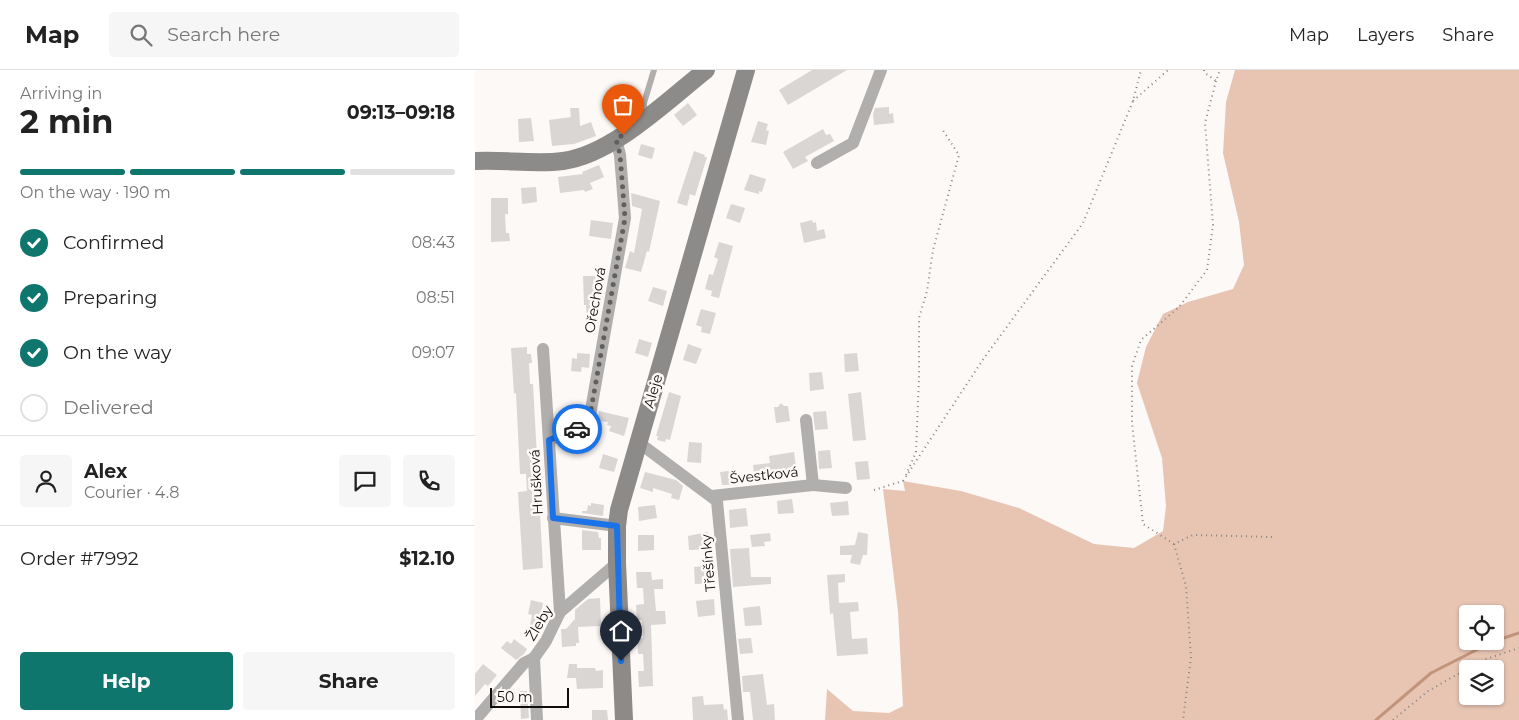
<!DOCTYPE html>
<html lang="en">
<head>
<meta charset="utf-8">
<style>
  body { margin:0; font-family:Montserrat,sans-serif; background:#f6f6f6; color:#222; height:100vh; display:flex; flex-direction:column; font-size:19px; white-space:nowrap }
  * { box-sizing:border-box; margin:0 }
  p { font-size:16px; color:#767676 }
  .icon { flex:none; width:28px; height:28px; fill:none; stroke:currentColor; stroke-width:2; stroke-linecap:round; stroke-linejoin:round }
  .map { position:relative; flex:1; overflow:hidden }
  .details { display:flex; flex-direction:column; background:#fff; width:475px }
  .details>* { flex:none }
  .controls { position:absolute; left:984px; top:535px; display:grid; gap:10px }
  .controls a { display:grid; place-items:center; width:45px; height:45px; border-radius:5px; background:#fff; box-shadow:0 1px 4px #0004; font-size:25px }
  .scale { position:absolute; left:15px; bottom:12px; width:79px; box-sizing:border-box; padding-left:5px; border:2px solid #0f0e0d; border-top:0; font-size:14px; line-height:18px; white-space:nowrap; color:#0f0e0d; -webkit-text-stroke:4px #fdf9f7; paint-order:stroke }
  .pin { position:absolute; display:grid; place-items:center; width:42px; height:42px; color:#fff; margin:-51px -21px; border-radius:50% 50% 50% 0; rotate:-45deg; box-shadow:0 0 5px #0007 }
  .pin .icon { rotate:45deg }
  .courier { position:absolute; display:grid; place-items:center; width:50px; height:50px; margin:-25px; border:4px solid #1a73e8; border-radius:50%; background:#fff; color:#222; box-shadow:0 1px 6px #0007 }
  .head em { font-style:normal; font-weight:700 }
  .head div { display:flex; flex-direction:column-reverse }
  .head { display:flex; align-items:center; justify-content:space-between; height:85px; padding:0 20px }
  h1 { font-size:32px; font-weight:700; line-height:38px }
  .bar { display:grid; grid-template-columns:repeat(4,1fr); gap:8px 5px; align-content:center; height:60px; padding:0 20px }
  .bar i { height:6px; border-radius:4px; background:#e0e0e0 }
  .bar .on { background:#0f766e }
  .bar p { grid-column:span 4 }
  .line { display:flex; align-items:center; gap:12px; padding:0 20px; border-top:1px solid #e0e0e0 }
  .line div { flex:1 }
  .round { display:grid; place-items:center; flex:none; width:52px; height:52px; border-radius:5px; background:#f6f6f6 }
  ol { padding:0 20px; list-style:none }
  li { display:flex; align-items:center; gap:15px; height:55px }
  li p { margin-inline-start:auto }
  li .icon { padding:5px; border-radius:50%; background:#0f766e; color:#fff; stroke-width:4 }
  li:last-child { color:#767676 }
  li i { width:28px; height:28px; border:2px solid #e0e0e0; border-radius:50% }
  .primary-button { display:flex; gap:10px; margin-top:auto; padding:10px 20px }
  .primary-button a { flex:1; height:58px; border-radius:5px; background:#0f766e; color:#fff; font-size:20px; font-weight:700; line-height:58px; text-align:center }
  .primary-button a+a { background:#f6f6f6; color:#222 }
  header { display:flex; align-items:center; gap:30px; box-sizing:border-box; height:70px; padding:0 25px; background:#fff; border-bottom:1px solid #e0e0e0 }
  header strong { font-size:24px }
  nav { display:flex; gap:28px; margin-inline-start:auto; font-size:18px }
  .search { width:350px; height:45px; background:#f6f6f6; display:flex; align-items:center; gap:12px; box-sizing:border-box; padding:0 18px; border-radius:5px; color:#767676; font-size:19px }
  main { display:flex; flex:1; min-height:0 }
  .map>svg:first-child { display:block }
  .green { fill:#e8c5b3; fill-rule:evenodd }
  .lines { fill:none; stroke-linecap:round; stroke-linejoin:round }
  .stream { stroke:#c2947b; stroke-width:3 }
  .building { fill:#dad6d4 }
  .path { stroke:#878483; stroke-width:2; stroke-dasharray:1 4; stroke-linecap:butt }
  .lane { stroke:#b1afae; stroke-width:6 }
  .street { stroke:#b1afae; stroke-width:12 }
  .secondary { stroke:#8d8b8a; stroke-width:18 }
  .done { stroke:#62605f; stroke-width:5; stroke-dasharray:0 9 }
  .route { stroke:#1a73e8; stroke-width:6 }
  .labels { text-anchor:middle; stroke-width:5; stroke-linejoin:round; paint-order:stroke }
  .street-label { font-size:14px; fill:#0f0e0d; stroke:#fdf9f7 }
</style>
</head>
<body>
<header>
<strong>Map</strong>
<div class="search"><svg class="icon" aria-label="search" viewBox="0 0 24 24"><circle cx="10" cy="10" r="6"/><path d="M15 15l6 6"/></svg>Search here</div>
<nav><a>Map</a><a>Layers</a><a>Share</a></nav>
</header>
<main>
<section class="details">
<div class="head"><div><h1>2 min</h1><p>Arriving in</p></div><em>09:13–09:18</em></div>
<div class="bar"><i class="on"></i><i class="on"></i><i class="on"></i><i></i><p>On the way · 190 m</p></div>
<ol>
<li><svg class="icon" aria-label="check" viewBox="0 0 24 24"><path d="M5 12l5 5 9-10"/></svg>Confirmed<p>08:43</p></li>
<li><svg class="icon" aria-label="check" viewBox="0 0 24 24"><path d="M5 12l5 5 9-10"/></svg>Preparing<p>08:51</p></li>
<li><svg class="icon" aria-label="check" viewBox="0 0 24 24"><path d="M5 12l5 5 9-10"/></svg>On the way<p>09:07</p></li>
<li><i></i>Delivered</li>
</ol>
<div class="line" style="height:90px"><a class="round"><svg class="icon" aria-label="person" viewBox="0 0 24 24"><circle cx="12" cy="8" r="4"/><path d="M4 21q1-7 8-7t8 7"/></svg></a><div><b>Alex</b><p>Courier · 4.8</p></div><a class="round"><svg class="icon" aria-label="chat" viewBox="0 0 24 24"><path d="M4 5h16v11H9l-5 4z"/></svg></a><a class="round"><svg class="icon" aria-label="phone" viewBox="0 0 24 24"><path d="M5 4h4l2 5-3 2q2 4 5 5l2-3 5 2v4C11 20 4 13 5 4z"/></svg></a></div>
<div class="line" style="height:65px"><div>Order #7992</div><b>$12.10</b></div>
<div class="primary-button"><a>Help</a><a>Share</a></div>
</section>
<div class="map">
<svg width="1044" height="650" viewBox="0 0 1044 650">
  <rect width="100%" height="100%" fill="#fdf9f7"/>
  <!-- green -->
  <path class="green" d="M 760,0 L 1044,0 L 1044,650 L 350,650 L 352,619 L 378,641 L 414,643 L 428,636 L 423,541 L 408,419 L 430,421 L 428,411 L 486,421 L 544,438 L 619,474 L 659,478 L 688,461 L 691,436 L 687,388 L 662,313 L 671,277 L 688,244 L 713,232 L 758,219 L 769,195 L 764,152 L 748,83 L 751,32 ZM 992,544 L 1020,544 L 1020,571 L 992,571 ZM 992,599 L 1020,599 L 1020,626 L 992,626 Z"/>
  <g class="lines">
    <!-- stream -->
    <g class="stream">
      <path d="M 1020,571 L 1044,563"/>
      <path d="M 901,650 L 956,603 L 1019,571"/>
    </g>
  </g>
  <!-- building -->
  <g class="building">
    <path d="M 337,0 L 372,0 L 313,35 L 304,20 Z"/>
    <path d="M 213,33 L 222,45 L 208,56 L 199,45 Z"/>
    <path d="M 414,37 L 414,44 L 418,43 L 419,53 L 399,55 L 398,44 L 400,38 Z"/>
    <path d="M 95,38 L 104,38 L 105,56 L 116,52 L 121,66 L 99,74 L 77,76 L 74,50 L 96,47 Z"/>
    <path d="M 56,48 L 59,71 L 44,72 L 43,49 Z"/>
    <path d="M 283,51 L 293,54 L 291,60 L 294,61 L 291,75 L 276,72 Z"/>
    <path d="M 348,59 L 351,65 L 355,64 L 359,71 L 330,87 L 333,91 L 318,99 L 308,82 Z"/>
    <path d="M 166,74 L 180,78 L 177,89 L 163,85 Z"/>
    <path d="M 219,81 L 230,85 L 229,87 L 232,87 L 220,126 L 215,124 L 212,136 L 202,133 Z"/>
    <path d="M 124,95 L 129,107 L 115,113 L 118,119 L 110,122 L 109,120 L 85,123 L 83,107 L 108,104 L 107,102 Z"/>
    <path d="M 275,104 L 291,109 L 287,122 L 284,121 L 284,124 L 269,120 Z"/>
    <path d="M 61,117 L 62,132 L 47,134 L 46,118 Z"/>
    <path d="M 156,123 L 185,131 L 174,182 L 172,181 L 166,202 L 150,198 L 155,181 L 159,183 L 167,139 L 157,136 Z"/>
    <path d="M 16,128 L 33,128 L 33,144 L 30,144 L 31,163 L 34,163 L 35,171 L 16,172 Z"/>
    <path d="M 256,134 L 270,138 L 265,153 L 251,148 Z"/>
    <path d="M 116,150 L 138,153 L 136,169 L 114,166 Z"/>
    <path d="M 337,150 L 338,153 L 341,152 L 342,161 L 349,159 L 351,168 L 329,173 L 325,153 Z"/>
    <path d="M 244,172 L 258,176 L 244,228 L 236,226 L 237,221 L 230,219 L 234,204 L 238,205 L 243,189 L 239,187 Z"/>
    <path d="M 108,206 L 127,206 L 128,226 L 126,235 L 122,235 L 122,254 L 112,255 L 111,235 L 109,235 Z"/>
    <path d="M 178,217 L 192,221 L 188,236 L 173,231 Z"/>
    <path d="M 226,239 L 241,243 L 235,264 L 226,262 L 227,257 L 221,255 Z"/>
    <path d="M 164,269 L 177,273 L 173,287 L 160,283 Z"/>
    <path d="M 213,274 L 227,279 L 221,294 L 208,290 Z"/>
    <path d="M 52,277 L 52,284 L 56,284 L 57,293 L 54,293 L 55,314 L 58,314 L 68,498 L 48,500 L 43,422 L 52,421 L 51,404 L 45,404 L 41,323 L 39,324 L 36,278 Z"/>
    <path d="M 102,283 L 115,284 L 114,298 L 107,297 L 106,302 L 96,301 L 97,288 L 102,289 Z"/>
    <path d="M 382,283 L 384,301 L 370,302 L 369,284 Z"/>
    <path d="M 347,302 L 349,319 L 335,321 L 334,303 Z"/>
    <path d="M 194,322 L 206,326 L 195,370 L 191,369 L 190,372 L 182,370 L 183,366 L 181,366 Z"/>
    <path d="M 386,322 L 391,370 L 378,371 L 373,324 Z"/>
    <path d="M 306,333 L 309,336 L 313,336 L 315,351 L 301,353 L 299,337 L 303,337 Z"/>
    <path d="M 124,341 L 154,348 L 149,366 L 134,361 L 136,356 L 132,355 L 133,352 L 122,351 Z"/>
    <path d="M 351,341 L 353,359 L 340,360 L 338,342 Z"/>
    <path d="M 214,372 L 227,373 L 226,393 L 212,392 Z"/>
    <path d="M 355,380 L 357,398 L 344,399 L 343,381 Z"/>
    <path d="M 319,382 L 322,404 L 295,408 L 295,411 L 280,413 L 278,395 L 295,393 L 294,386 Z"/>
    <path d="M 128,384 L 143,389 L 139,402 L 124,398 Z"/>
    <path d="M 393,391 L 395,409 L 382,410 L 380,392 Z"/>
    <path d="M 261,400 L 262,415 L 247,415 L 245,402 Z"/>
    <path d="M 170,402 L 201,410 L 208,416 L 204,430 L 196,428 L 197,424 L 178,418 L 178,422 L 165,418 Z"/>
    <path d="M 317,429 L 319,443 L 303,444 L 302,431 Z"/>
    <path d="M 373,431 L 374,445 L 357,446 L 355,433 Z"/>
    <path d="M 116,433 L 129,435 L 128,446 L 107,443 L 107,441 L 112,441 L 113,435 L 116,436 Z"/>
    <path d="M 180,435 L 182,448 L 164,451 L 163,437 Z"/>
    <path d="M 271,438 L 273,456 L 255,458 L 254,440 Z"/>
    <path d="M 107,460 L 123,462 L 124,468 L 126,468 L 126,480 L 107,480 Z"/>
    <path d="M 233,462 L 235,479 L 214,480 L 213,466 Z"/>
    <path d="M 383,462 L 393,464 L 392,485 L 388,485 L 385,495 L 375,493 L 377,485 L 365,485 L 365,476 L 380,475 Z"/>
    <path d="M 295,463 L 296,471 L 289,472 L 290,476 L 277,477 L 275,465 Z"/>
    <path d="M 163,465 L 179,465 L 179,480 L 163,481 Z"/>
    <path d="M 274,478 L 276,507 L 296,507 L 296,514 L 258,517 L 255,479 Z"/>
    <path d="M 236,495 L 237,513 L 220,514 L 219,497 Z"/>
    <path d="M 161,502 L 176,502 L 177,510 L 188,509 L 188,519 L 179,519 L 181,541 L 190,541 L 191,554 L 176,555 L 178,616 L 164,617 L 163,601 L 169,601 L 168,584 L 163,584 L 162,569 L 168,568 L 167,550 L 162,550 L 161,535 L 169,534 L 168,518 L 162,518 Z"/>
    <path d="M 370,504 L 370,512 L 363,513 L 364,533 L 383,532 L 384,541 L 375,542 L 377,569 L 392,568 L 393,584 L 362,586 L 358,543 L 355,544 L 352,505 Z"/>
    <path d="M 125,528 L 126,556 L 103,557 L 104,573 L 101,573 L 101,576 L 87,577 L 86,559 L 91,559 L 100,549 L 100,540 L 113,529 Z"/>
    <path d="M 239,529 L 240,545 L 223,547 L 221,531 Z"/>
    <path d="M 56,530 L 68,533 L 64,557 L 55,555 L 57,545 L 53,544 Z"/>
    <path d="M 285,536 L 287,555 L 270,556 L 268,538 Z"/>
    <path d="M 276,568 L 278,583 L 265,584 L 263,569 Z"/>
    <path d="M 39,569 L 52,579 L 49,584 L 41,590 L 26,578 L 32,571 L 36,574 Z"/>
    <path d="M 8,594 L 22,605 L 13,616 L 10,614 L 0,626 L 0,604 Z"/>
    <path d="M 94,594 L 102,594 L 102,598 L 120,598 L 121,601 L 128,600 L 128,618 L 102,619 L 101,608 L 92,608 Z"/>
    <path d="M 288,604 L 292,635 L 299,634 L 300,650 L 278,650 L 275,622 L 268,622 L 267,606 Z"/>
    <path d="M 45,621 L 52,621 L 54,648 L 46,649 Z"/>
    <path d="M 228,626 L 229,635 L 248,634 L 249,640 L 252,639 L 253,650 L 218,650 L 217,627 Z"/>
    <path d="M 117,640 L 132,640 L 133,650 L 117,650 Z"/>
  </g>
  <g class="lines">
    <!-- path -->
    <g class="path">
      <path d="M 729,0 L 730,3 L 741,11 L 745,0"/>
      <path d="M 741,11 L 730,53 L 738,155 L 732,200 L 704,237 L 666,270 L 657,296 L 657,353 L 668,454 L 699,474 L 718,465 L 797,467"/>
      <path d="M 658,31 L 693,0"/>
      <path d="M 431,405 L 441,382 L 444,308 L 444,248 L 452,221 L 458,180 L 484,85 L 467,59"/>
      <path d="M 428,411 L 509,288 L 608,153 L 658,31 L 666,0"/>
      <path d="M 399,420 L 428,411"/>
      <path d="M 699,474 L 711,516 L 716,587 L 708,650"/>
      <path d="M 993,599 L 1011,589 L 1044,578"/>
      <path d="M 918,650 L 953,621 L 992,599"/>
    </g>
    <!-- lane -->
    <path class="lane" d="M 169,48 L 169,33 L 179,0"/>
    <!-- street -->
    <g class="street">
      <path d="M 342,93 L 378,73 L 406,0"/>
      <path d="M 68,279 L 85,542"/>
      <path d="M 74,370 L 105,358 L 114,351 L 150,148 L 145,85 L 141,69"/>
      <path d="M 163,372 L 242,431 L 263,650"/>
      <path d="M 338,415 L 371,418"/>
      <path d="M 237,426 L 338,415 L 331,350"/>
      <path d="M 78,448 L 142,456"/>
      <path d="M 0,650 L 49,593 L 59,588"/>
      <path d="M 62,650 L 59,588 L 71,571 L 85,542 L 142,493"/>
    </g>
    <!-- secondary -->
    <g class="secondary">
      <path d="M 0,91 C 29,89 59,95 88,91 C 137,85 193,30 231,0"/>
      <path d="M 149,650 L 142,493 L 142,456 L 144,440 L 271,0"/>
    </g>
  </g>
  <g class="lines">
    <!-- done -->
    <path class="done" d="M 102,359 L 114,351 L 150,148 L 145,84 L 141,69 L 148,65"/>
    <!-- route -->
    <path class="route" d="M 102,359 L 74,370 L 78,448 L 142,456 L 146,591"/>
  </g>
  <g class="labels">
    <!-- street labels -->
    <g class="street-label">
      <text transform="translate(120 230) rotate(-80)" y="5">Ořechová</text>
      <text transform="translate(178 321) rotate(-74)" y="5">Aleje</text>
      <text transform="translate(289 405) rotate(-6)" y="5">Švestková</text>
      <text transform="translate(61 412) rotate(-93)" y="5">Hrušková</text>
      <text transform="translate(233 493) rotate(-95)" y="5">Třešínky</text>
      <text transform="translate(64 553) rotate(-59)" y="5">Žleby</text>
    </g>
  </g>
</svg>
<div class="controls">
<a><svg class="icon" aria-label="locate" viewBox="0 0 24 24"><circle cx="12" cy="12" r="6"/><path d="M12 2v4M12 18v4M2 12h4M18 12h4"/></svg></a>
<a><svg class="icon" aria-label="layers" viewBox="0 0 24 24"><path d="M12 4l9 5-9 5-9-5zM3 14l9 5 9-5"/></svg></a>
</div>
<div class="scale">50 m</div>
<div class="pin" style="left:148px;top:65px;background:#ea580c"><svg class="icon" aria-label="bag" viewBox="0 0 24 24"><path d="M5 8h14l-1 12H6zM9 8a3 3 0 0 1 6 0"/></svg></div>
<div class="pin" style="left:146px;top:591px;background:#1f2937"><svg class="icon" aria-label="home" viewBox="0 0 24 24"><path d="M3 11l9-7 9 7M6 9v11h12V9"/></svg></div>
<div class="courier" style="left:102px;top:359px"><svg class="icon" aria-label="car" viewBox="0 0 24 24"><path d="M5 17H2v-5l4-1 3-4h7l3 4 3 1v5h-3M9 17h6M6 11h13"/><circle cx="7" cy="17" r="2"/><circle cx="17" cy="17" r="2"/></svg></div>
</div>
</main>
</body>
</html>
